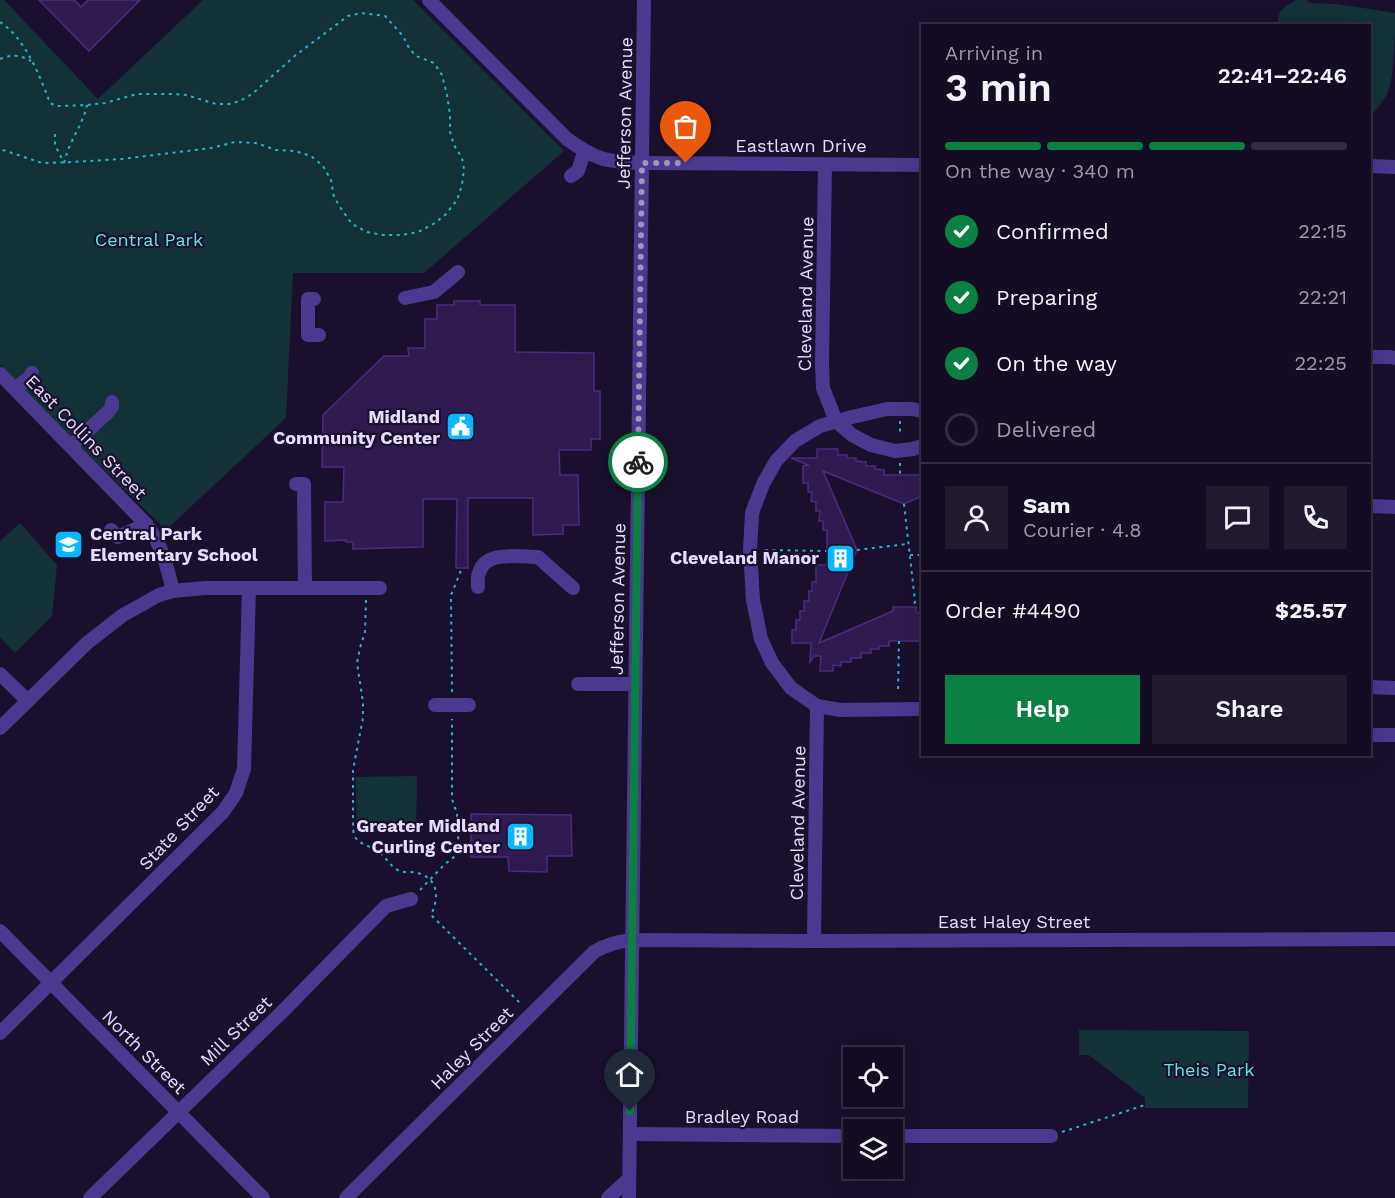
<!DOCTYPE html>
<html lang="en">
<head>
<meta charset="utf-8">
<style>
  body { margin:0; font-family:"Work Sans",sans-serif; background:#211a2f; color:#f1f3f6; height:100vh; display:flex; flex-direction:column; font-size:22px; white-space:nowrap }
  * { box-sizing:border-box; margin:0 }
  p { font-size:20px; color:#9d9ba5 }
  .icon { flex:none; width:33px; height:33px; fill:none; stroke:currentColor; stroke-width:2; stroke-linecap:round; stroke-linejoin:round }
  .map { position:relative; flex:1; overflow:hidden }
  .details { position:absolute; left:921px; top:24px; width:450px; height:732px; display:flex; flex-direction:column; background:#140c22; border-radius:0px; box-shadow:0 6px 24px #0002,0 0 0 2px #332c40 }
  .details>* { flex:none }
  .buttons { position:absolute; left:843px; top:1047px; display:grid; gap:12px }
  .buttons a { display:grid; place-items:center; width:60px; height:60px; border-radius:0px; background:#140c22; box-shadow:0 6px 24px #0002,0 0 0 2px #332c40; font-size:30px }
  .pin { position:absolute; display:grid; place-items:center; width:51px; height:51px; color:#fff; margin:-62px -26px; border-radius:50% 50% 50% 0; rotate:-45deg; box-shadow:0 0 6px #0007 }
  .pin .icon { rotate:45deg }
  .courier { position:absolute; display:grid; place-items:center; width:60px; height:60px; margin:-30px; border:4px solid #0b8043; border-radius:50%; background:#fff; color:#222; box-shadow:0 2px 8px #0007 }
  .head em { font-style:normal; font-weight:600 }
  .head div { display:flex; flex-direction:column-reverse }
  .head { display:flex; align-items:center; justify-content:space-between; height:102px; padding:0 24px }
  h1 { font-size:39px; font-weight:600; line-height:45px }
  .bar { display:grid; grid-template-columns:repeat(4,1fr); gap:9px 6px; align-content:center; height:72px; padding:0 24px }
  .bar i { height:8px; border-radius:4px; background:#332c40 }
  .bar .current { background:#0b8043 }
  .bar p { grid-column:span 4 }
  .line { display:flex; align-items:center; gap:15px; padding:0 24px; border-top:2px solid #332c40 }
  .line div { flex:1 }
  .round { display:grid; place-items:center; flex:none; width:63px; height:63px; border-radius:0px; background:#211a2f }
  ol { padding:0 24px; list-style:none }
  li { display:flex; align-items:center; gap:18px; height:66px }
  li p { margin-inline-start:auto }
  li .icon { padding:6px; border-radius:50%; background:#0b8043; color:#fff; stroke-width:4 }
  li:last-child { color:#9d9ba5 }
  li i { width:33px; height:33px; border:3px solid #332c40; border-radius:50% }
  .button { display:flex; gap:12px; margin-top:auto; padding:12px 24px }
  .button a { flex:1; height:69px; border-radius:0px; background:#0b8043; color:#fff; font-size:24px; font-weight:600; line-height:69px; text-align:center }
  .button a+a { background:#211a2f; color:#f1f3f6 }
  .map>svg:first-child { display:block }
  .green { fill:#123238 }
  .building { fill:#2f1a4f; stroke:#4a2b7d; stroke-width:1.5 }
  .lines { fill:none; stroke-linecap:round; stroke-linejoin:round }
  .path { stroke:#28b2c6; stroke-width:2; stroke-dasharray:3 4.5; stroke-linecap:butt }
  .minor { stroke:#4b388f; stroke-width:14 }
  .done { stroke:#9f95b6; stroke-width:6; stroke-dasharray:0 10.8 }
  .route { stroke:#0b8043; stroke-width:8 }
  .labels { text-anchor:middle; stroke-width:4.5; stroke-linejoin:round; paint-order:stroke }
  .street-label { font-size:18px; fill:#e6dcff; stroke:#1a102d }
  .park-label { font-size:18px; fill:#5ee9e0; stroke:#1a102d }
  .poi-label { font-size:18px; font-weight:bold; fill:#e6dcff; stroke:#1a102d; text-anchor:end }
</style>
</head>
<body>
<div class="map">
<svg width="1395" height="1198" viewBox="0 0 1395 1198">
  <rect width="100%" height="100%" fill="#1a102d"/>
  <!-- green -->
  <g class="green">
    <path d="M 0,0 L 4,0 L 98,99 L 203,0 L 413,0 L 564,151 L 424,273 L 293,273 L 286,418 L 166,530 L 94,460 L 0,365 Z"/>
    <path d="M 1296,0 L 1307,0 L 1309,3 L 1337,4 L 1395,13 C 1395,32 1395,71 1389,89 C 1385,100 1378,108 1370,116 L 1370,26 L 1278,25 C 1278,9 1283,8 1296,0 Z"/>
    <path d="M 20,523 L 57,565 L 52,616 L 15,653 L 0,637 L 0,541 Z"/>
    <rect x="1069" y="754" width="115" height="4"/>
    <path d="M 417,776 L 416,833 L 357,832 L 356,777 Z"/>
    <path d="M 1079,1030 L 1249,1031 L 1248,1108 L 1145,1108 L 1145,1098 L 1089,1055 L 1079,1055 Z"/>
  </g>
  <!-- building -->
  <g class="building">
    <path d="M 39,0 L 74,0 L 81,7 L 88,0 L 140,0 L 89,51 Z"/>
    <path d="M 454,301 L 480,301 L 480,305 L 515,305 L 515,352 L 594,353 L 594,391 L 600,391 L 600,439 L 591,439 L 591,450 L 559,450 L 560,475 L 578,475 L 579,525 L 563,525 L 563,534 L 533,535 L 533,498 L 468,498 L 468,568 L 456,568 L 457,499 L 423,499 L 423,547 L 353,549 L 353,542 L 346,542 L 346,540 L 325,541 L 325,502 L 343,502 L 344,467 L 322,467 L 323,415 L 384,356 L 409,356 L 408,348 L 425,348 L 425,319 L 437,319 L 437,305 L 454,305 Z"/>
    <path d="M 817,449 L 838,449 L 838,455 L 847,455 L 847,458 L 856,458 L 856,461 L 866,462 L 866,466 L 875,466 L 875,469 L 884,470 L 884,475 L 922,475 L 922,496 L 904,504 L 823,471 L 857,550 L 819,643 L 893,611 L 893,607 L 916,607 L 916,612 L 922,614 L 922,641 L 889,641 L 889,646 L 879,646 L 879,649 L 871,649 L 871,653 L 861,653 L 861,658 L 851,658 L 851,662 L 841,662 L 841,666 L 833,665 L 833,671 L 820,671 L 821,656 L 814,656 L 810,662 L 811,643 L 792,643 L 792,630 L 796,630 L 796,620 L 800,620 L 800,611 L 804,611 L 804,601 L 809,601 L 809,591 L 812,591 L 812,582 L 816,582 L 816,565 L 827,565 L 827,530 L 823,530 L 823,521 L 819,521 L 820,511 L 816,511 L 816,502 L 811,501 L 812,492 L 808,492 L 808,483 L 803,483 L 803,466 L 808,465 L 791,458 L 817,458 Z"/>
    <path d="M 471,814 L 571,815 L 572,856 L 547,856 L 547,872 L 509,871 L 508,857 L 471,857 Z"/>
  </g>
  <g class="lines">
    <!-- path -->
    <g class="path">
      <path d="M 0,22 C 25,38 40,76 50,103 L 57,106 L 87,105 L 105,103 L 137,94 L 173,94 L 186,95 L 216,104 L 229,104 L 240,101 L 252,94 L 296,55 L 348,16 L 361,13 L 385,16 L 403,36 L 409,48 L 416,56 L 434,63 L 442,75 L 447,95 L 450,115 L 450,132 L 454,145 L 462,158 L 464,169 L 462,185 L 457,200 L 446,214 L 435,223 L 418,232 L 402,235 L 383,235 L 367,232 L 352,224 L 342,210 L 334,197 L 331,180 L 323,166 L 311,156 L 295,151 L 276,150 L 256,143 L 235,142 L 211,148 L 122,159 L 72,162 L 42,163 L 3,150 L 0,147"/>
      <path d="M 0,59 C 12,54 20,55 31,61"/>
      <path d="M 55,134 L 55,145 L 64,163"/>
      <path d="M 64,163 C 66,156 68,149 71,143 C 77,130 84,119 87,105"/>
      <path d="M 900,421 L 900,436"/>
      <path d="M 900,463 L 900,475"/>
      <path d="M 904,504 L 915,601 L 914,607"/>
      <path d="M 765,550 L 827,551"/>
      <path d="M 857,550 L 907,544"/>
      <path d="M 910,555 L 922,555"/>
      <path d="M 366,600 L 365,632 L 360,648 L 357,663 L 363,702 L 363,718 L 353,770 L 353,828 C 353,829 354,836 355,837 C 360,845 371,846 379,852 C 386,857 391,868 400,871 C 405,873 412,871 418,873 C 439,879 439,898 431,915 L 521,1004"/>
      <path d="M 898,689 L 899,641"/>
      <path d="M 452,692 L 451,595 L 462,568"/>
      <path d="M 420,890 L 445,864 L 459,853 L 457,814 L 452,799 L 452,719"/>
      <path d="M 1062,1132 L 1145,1105"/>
    </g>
    <!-- minor -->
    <g class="minor">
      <path d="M 429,0 L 567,139 C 596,160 607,162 642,163 L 922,165"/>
      <path d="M 825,165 L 822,365 L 823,388 L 836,421 L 852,435 L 871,445 L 895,451 L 913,449 L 922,446"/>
      <path d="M 1370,166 L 1395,167"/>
      <path d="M 571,176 L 578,171 L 584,152"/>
      <path d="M 405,298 L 434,292 L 458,272"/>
      <path d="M 314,299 L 308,299 L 308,335 L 319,335"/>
      <path d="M 1370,357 L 1390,357 L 1395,358"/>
      <path d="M 0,374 L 146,524 C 162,545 167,566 173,591"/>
      <path d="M 15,389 L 30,377 L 32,373"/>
      <path d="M 922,411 L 912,409 L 887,409 L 852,417 L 820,426 L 795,441 L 776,461 L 763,484 L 752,513 L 750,550 L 753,600 L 761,639 L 772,663 L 791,688 L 817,706 L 841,710 L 922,709"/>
      <path d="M 71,446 L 108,412 L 112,407 L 112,402"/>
      <path d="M 296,484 L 304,484 L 305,588"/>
      <path d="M 1370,506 L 1395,507"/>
      <path d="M 111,530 L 118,537 L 146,524"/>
      <path d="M 478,587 C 478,583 477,577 479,573 C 485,550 519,557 538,557 L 573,588"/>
      <path d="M 0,674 L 28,701"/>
      <path d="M 578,684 L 635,684"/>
      <path d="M 1370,687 L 1395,688"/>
      <path d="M 435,705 L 469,705"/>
      <path d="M 0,728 L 87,643 L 123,615 L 159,595 L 173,591 L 205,588 L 380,588"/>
      <path d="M 1370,735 L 1395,735"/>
      <path d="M 0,931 L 263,1198"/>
      <path d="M 814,941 L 817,706"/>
      <path d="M 0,1033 L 223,812 L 236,793 L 244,769 L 249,588"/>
      <path d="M 630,1134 L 854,1136"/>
      <path d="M 892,1136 L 1051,1136"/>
      <path d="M 90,1198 L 283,1011 L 386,906 L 411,899"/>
      <path d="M 346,1198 L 594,952 C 607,944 618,941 633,940 L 814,941 L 1395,939"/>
      <path d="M 608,1198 L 629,1179"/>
      <path d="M 629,1198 L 644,0"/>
    </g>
  </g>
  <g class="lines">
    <!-- done -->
    <path class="done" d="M 638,462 L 642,163 L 686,163"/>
    <!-- route -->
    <path class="route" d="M 630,1111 L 638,462"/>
  </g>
  <!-- icons -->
  <defs>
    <symbol id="civic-square" viewBox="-11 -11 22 22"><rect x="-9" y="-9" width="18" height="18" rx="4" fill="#08b8ff" stroke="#1a102d"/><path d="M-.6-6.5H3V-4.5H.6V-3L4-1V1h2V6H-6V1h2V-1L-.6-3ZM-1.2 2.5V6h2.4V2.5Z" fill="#fff"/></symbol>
    <symbol id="school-square" viewBox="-11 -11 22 22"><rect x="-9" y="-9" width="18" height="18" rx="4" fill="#08b8ff" stroke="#1a102d"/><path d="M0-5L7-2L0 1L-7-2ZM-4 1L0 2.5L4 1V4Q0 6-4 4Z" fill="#fff"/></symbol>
    <symbol id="building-square" viewBox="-11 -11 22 22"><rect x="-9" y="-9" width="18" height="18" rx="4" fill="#08b8ff" stroke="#1a102d"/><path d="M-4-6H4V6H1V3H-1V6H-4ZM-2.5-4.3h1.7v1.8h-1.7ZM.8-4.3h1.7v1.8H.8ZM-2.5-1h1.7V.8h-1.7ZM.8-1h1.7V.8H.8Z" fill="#fff"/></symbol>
  </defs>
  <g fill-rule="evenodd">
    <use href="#civic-square" x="444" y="410" width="33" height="33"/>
    <use href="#school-square" x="52" y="528" width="33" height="33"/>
    <use href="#building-square" x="824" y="542" width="33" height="33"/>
    <use href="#building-square" x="504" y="820" width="33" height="33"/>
  </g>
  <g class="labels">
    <!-- street labels -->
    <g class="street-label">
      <text transform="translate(625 113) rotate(-89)" y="6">Jefferson Avenue</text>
      <text x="801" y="152">Eastlawn Drive</text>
      <text transform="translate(806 294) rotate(-89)" y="6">Cleveland Avenue</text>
      <text transform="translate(86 437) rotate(46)" y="6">East Collins Street</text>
      <text transform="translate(618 599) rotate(-89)" y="6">Jefferson Avenue</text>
      <text transform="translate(798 823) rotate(-89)" y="6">Cleveland Avenue</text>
      <text transform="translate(179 828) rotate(-47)" y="6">State Street</text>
      <text x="1014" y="928">East Haley Street</text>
      <text transform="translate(236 1031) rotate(-44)" y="6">Mill Street</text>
      <text transform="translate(472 1048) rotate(-45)" y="6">Haley Street</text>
      <text transform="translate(144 1052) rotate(45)" y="6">North Street</text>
      <text x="742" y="1123">Bradley Road</text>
    </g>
    <!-- park labels -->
    <g class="park-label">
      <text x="149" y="246">Central Park</text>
      <text x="1209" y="1076">Theis Park</text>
    </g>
    <!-- poi labels -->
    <g class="poi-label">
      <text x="440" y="423">Midland<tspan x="440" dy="21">Community Center</tspan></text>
      <text x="90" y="540" text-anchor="start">Central Park<tspan x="90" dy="21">Elementary School</tspan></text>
      <text x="819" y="564">Cleveland Manor</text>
      <text x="500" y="832">Greater Midland<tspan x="500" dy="21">Curling Center</tspan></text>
    </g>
  </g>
</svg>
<div class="buttons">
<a><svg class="icon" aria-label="locate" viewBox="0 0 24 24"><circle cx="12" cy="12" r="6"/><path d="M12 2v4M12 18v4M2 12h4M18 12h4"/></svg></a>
<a><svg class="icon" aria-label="layers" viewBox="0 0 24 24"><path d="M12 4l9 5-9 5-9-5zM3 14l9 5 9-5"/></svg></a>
</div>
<div class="pin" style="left:686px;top:163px;background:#ea580c"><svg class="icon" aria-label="bag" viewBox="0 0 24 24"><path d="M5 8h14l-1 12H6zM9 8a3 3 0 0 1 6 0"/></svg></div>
<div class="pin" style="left:630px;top:1111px;background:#1f2937"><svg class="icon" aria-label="home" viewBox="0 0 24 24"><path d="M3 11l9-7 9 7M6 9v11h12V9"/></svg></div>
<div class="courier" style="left:638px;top:462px"><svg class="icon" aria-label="bike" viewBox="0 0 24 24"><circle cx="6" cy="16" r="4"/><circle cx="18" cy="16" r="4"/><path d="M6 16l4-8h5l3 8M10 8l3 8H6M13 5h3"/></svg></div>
<section class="details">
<div class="head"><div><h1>3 min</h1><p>Arriving in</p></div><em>22:41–22:46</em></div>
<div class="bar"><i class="current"></i><i class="current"></i><i class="current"></i><i></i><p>On the way · 340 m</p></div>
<ol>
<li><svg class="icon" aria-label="check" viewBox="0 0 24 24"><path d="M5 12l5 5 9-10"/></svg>Confirmed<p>22:15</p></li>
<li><svg class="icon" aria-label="check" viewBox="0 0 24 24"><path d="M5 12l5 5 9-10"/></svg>Preparing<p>22:21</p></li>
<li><svg class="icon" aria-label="check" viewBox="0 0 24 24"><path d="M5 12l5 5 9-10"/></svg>On the way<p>22:25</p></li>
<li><i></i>Delivered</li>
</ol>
<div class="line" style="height:108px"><a class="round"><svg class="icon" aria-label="person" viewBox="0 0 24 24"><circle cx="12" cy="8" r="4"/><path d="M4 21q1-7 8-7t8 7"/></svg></a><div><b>Sam</b><p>Courier · 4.8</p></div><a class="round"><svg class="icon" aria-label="chat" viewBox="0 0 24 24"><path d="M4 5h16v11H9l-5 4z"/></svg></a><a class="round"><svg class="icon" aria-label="phone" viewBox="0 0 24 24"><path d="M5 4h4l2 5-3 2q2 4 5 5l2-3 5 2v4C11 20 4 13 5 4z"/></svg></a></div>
<div class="line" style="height:78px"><div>Order #4490</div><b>$25.57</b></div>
<div class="button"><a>Help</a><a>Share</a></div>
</section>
</div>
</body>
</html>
